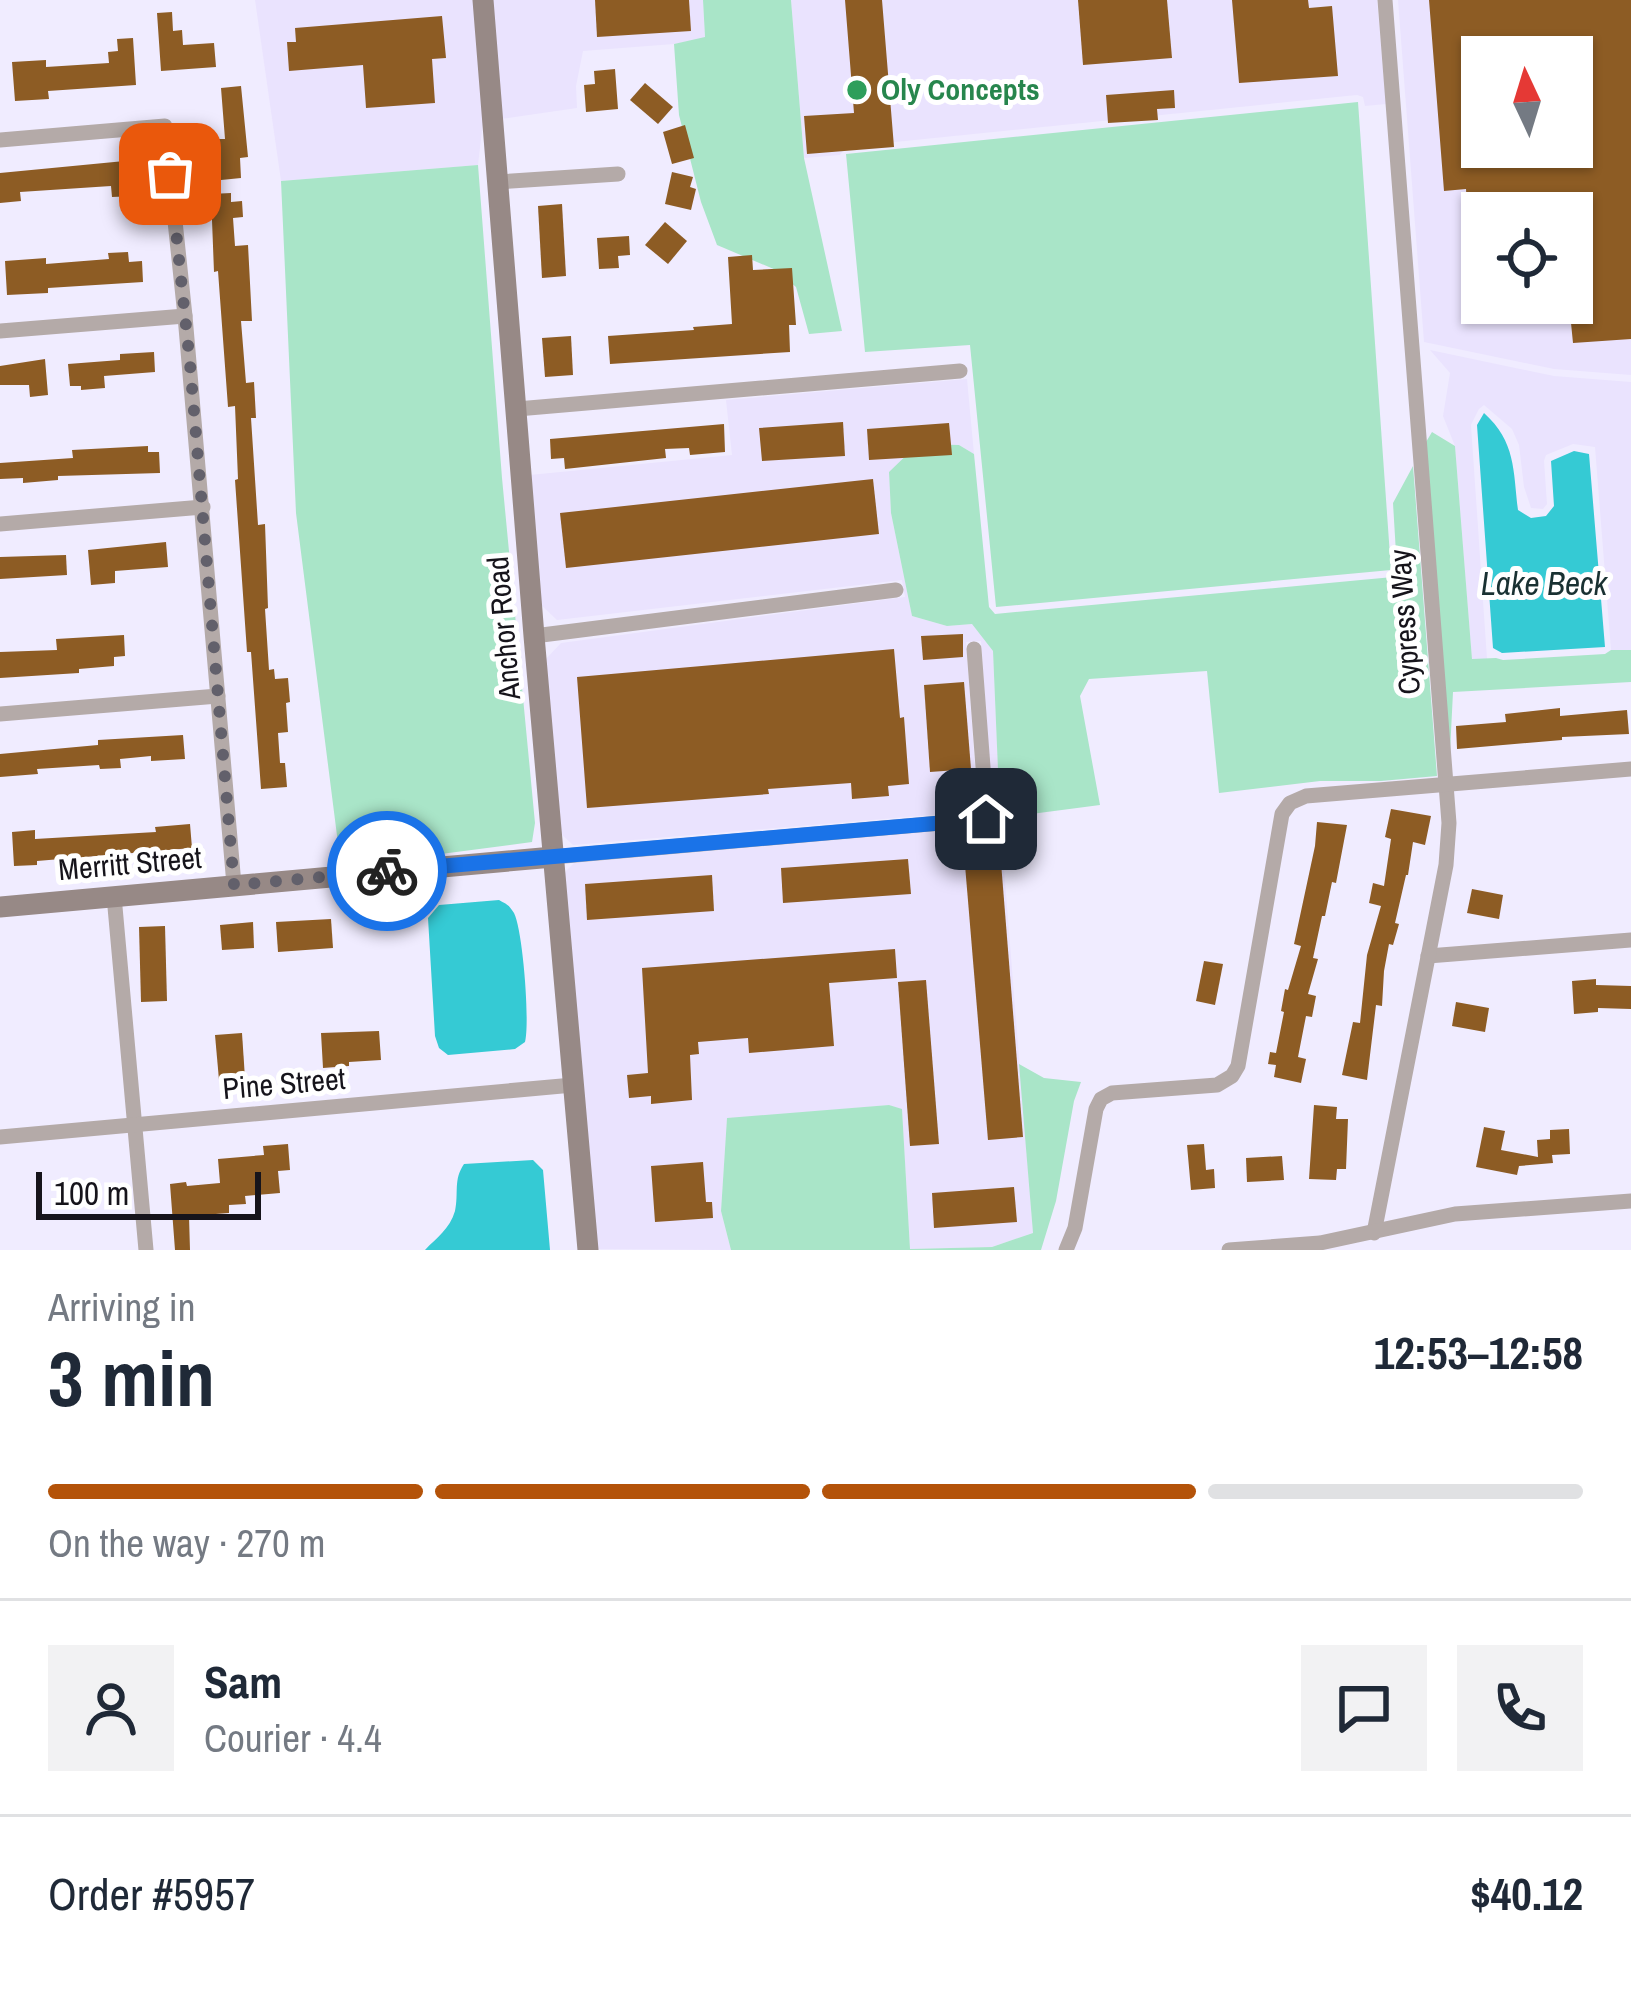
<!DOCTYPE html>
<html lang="en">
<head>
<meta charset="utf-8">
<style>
  body { margin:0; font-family:"Archivo Narrow",sans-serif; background:#f2f2f3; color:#1f2937; height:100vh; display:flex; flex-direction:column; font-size:45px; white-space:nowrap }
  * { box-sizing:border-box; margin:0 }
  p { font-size:39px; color:#747a83 }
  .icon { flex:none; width:66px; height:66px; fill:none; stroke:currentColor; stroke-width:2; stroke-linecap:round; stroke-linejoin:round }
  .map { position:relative; height:1250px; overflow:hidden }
  .panel { display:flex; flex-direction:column; background:#fff; flex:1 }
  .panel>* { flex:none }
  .needle { width:78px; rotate:356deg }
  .controls { position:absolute; left:1461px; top:36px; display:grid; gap:24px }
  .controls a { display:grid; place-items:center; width:132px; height:132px; border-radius:0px; background:#fff; box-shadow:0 3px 9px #0004; font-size:60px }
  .scale { position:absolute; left:36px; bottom:30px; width:225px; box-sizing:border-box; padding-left:12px; border:6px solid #16141b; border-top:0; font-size:33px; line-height:42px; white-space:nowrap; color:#16141b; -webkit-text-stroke:9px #fff; paint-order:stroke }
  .pin { position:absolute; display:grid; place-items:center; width:102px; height:102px; color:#fff; margin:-51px; border-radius:24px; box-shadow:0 6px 18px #0006 }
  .courier { position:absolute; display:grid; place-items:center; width:120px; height:120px; margin:-60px; border:9px solid #1a73e8; border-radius:50%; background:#fff; color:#222; box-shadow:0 3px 15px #0007 }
  .headline em { font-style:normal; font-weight:800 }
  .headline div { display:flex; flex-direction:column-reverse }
  .headline { display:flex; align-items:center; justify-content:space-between; height:204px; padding:0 48px }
  h1 { font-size:78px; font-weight:800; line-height:90px }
  .bar { display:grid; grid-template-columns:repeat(4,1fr); gap:18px 12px; align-content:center; height:144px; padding:0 48px }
  .bar i { height:15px; border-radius:9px; background:#e0e1e3 }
  .bar .active { background:#b45309 }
  .bar p { grid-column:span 4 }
  .line { display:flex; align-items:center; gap:30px; padding:0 48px; border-top:3px solid #e0e1e3 }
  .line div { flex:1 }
  .round { display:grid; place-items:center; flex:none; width:126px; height:126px; border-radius:0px; background:#f2f2f3 }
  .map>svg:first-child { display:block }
  .built { fill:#eae3fe; fill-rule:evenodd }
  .green { fill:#a9e5c8 }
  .water { fill:#35cad4 }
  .building { fill:#8d5c24; fill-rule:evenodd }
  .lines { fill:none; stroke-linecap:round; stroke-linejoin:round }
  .street { stroke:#b4aaa8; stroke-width:15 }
  .secondary { stroke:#978986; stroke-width:21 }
  .done { stroke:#62606b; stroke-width:12; stroke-dasharray:0 21.6 }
  .route { stroke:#1a73e8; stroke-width:15 }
  .leisure-dot { fill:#2e9e5b; stroke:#fff; stroke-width:4.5 }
  .labels { text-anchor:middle; stroke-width:10; stroke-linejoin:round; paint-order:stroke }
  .leisure-label { font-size:30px; font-weight:bold; fill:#27864d; stroke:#fff; text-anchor:start }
  .street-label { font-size:30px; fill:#16141b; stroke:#fff }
  .water-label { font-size:33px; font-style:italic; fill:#193132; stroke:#fff }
</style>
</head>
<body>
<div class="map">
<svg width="1631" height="1250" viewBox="0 0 1631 1250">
  <rect width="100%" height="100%" fill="#f0ecff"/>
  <!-- built -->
  <g class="built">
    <path d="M 255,0 L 475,0 L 483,122 L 478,165 L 281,181 Z"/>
    <path d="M 491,0 L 703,0 L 705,38 L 674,44 L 583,51 L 576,86 L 577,108 L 501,119 Z"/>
    <path d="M 791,0 L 1377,0 L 1386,104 L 1365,106 L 1363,97 L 1357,95 L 846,147 L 840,155 L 804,158 Z"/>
    <path d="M 1398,0 L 1631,0 L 1631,375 L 1554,369 L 1424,342 ZM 1482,57 L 1572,57 L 1572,147 L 1482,147 ZM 1482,213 L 1572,213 L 1572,303 L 1482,303 Z"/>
    <path d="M 1430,350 L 1554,376 L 1631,382 L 1631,650 L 1611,650 L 1595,447 L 1573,444 L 1546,455 L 1544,461 L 1547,504 L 1543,509 L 1531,508 L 1524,487 L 1519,445 L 1512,429 L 1484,405 L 1479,409 L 1471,425 L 1487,659 L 1472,660 L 1455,446 L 1443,416 L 1450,373 Z"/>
    <path d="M 967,379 L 974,454 L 959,445 L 889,472 L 891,513 L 912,616 L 947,626 L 972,624 L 993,651 L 1000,818 L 1033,1233 L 992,1247 L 910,1249 L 902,1110 L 889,1105 L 727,1119 L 721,1211 L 731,1250 L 596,1249 L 561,883 L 566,871 L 574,863 L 994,826 L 981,641 L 966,642 L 978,811 L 573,845 L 558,831 L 544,661 L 561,643 L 905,597 L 902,580 L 557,620 L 537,601 L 530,475 L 732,455 L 726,400 Z"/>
  </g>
  <!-- green -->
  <g class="green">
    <path d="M 703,0 L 791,0 L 804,158 L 842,331 L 809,334 L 796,287 L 776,270 L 717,245 L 701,202 L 679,115 L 674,44 L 705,37 Z"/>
    <path d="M 1358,102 L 1391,570 L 996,607 L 970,345 L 865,352 L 846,154 Z"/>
    <path d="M 478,165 L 502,478 L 535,823 L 532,842 L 341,867 L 296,513 L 281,181 Z"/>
    <path d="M 1432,432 L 1455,446 L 1472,659 L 1496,658 L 1503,660 L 1605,654 L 1611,650 L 1631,650 L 1631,682 L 1453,692 L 1450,752 L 1426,442 Z"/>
    <path d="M 918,444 L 959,445 L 974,454 L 989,607 L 995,614 L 1393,577 L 1397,570 L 1393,503 L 1413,466 L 1437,776 L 1381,781 L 1320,781 L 1219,793 L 1207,671 L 1089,679 L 1080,696 L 1100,805 L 1000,818 L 993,651 L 972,624 L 947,626 L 912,616 L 891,513 L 889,472 Z"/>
    <path d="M 1019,1064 L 1044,1078 L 1081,1082 L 1074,1101 L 1056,1201 L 1041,1250 L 731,1250 L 721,1211 L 727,1118 L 889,1105 L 902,1109 L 910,1249 L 992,1247 L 1033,1233 Z"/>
  </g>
  <!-- water -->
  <g class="water">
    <path d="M 1484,413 C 1516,442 1513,470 1518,510 L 1531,518 L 1546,516 L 1554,506 L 1551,461 L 1574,451 L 1589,454 L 1605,647 L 1502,653 L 1493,648 L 1477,425 Z"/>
    <path d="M 499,900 C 508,905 509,905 514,913 C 523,931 530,1023 525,1042 L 515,1049 L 448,1055 L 439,1048 L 435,1036 L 428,918 L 439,905 Z"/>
    <path d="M 533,1160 L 543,1170 L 550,1250 L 425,1250 C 436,1238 450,1229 455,1211 C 459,1193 453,1180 464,1164 Z"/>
  </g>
  <!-- building -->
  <g class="building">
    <path d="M 595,0 L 689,0 L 691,31 L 597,37 Z"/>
    <path d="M 845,0 L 882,0 L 894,147 L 807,154 L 804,116 L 854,113 Z"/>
    <path d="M 1078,0 L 1167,0 L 1172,58 L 1083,65 Z"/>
    <path d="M 1232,0 L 1308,0 L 1309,8 L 1332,6 L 1338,76 L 1239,83 Z"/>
    <path d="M 1429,0 L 1631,0 L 1631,339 L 1573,343 L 1569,303 L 1572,303 L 1572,213 L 1478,213 L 1477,205 L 1467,206 L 1466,189 L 1444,191 ZM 1482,57 L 1572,57 L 1572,147 L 1482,147 Z"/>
    <path d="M 172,12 L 173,31 L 182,30 L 183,45 L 214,43 L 216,67 L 161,71 L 157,13 Z"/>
    <path d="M 442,16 L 446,58 L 432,59 L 435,103 L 366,108 L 363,65 L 289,71 L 287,42 L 296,42 L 295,28 Z"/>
    <path d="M 133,38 L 136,85 L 48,91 L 49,99 L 15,101 L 12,62 L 46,60 L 46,67 L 109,63 L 108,52 L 118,51 L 117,39 Z"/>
    <path d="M 615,69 L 618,109 L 586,112 L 584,85 L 595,84 L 594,71 Z"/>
    <path d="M 645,83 L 673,107 L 658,124 L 630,100 Z"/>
    <path d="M 241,86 L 248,157 L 240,158 L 241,178 L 221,180 L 219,139 L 225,139 L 221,88 Z"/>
    <path d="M 1174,90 L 1175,108 L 1157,109 L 1158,120 L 1108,123 L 1106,95 Z"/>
    <path d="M 685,125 L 694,158 L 672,164 L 663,132 Z"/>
    <path d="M 135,160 L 137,196 L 112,197 L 111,186 L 20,192 L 21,201 L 0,203 L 0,173 Z"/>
    <path d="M 672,172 L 693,177 L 690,187 L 696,189 L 691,210 L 665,204 Z"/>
    <path d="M 231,193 L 231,202 L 242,201 L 243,217 L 233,218 L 235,246 L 248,245 L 252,321 L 241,321 L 246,383 L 254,382 L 256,418 L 251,418 L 258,525 L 265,524 L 268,608 L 265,609 L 269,670 L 274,669 L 275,679 L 288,678 L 290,702 L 286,703 L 288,732 L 278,733 L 280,763 L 285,763 L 287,787 L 261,789 L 251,652 L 247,652 L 235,480 L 238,479 L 235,406 L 228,407 L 218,271 L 214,272 L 211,194 Z"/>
    <path d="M 562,204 L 566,276 L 542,278 L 538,206 Z"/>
    <path d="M 665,222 L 687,241 L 668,264 L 645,245 Z"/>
    <path d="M 629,236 L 630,255 L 618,256 L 619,268 L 599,269 L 597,238 Z"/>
    <path d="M 128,252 L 129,262 L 142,261 L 143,282 L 48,288 L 48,293 L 7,295 L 5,261 L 46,258 L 46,264 L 109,259 L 108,253 Z"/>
    <path d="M 752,255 L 753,270 L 792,268 L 796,325 L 789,325 L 790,352 L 610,364 L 608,336 L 694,330 L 693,327 L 732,324 L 728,257 Z"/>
    <path d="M 571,336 L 573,375 L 545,377 L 542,338 Z"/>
    <path d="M 154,352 L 155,372 L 104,376 L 105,388 L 81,390 L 81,386 L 70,386 L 68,364 L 120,360 L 120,354 Z"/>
    <path d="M 45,359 L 48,395 L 30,397 L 29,385 L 0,385 L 0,366 Z"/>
    <path d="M 843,422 L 845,456 L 762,461 L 759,428 Z"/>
    <path d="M 949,423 L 952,455 L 869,460 L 867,429 Z"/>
    <path d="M 724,424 L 725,452 L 690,455 L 689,448 L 665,449 L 666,458 L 565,469 L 564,458 L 551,459 L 550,439 Z"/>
    <path d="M 148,446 L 148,452 L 159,452 L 160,473 L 58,476 L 58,480 L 23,483 L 23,478 L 0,479 L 0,463 L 73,458 L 72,450 Z"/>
    <path d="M 873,479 L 879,534 L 566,568 L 560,513 Z"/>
    <path d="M 166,542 L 168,567 L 115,571 L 115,583 L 91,585 L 88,550 Z"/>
    <path d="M 66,555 L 67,575 L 0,579 L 0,557 Z"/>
    <path d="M 963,634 L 963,657 L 923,660 L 921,636 Z"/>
    <path d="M 124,635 L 125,656 L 114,657 L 114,666 L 79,669 L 79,673 L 0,678 L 0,652 L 57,650 L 56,639 Z"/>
    <path d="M 894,649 L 900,718 L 904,717 L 909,784 L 888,786 L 889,796 L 852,799 L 851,783 L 768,789 L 769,794 L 587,808 L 577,677 Z"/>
    <path d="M 964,682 L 971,769 L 930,772 L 924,685 Z"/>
    <path d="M 1560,708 L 1560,716 L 1627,710 L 1629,734 L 1562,737 L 1562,740 L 1457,749 L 1456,726 L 1506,722 L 1505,714 Z"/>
    <path d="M 183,735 L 185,759 L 151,761 L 151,756 L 120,759 L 121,768 L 100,769 L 99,765 L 37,769 L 38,774 L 0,777 L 0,754 L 98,745 L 98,740 Z"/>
    <path d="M 1391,809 L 1431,816 L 1425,845 L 1413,842 L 1408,875 L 1406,875 L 1395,923 L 1399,924 L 1393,945 L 1389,944 L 1384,971 L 1382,1006 L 1376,1005 L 1367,1080 L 1342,1075 L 1353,1022 L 1360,1023 L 1367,955 L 1381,906 L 1369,903 L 1373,883 L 1384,886 L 1391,839 L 1385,837 Z"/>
    <path d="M 1317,822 L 1347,825 L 1336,883 L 1332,882 L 1325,916 L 1322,916 L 1313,958 L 1318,959 L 1308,994 L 1316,996 L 1312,1017 L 1306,1016 L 1298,1057 L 1306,1059 L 1301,1083 L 1274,1077 L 1276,1065 L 1268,1064 L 1270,1052 L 1276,1053 L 1284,1012 L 1281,1011 L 1285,989 L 1288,990 L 1301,946 L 1294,944 L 1315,846 Z"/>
    <path d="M 190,824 L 192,848 L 37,861 L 37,865 L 14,866 L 12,832 L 35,830 L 35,839 L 156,832 L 155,827 Z"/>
    <path d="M 1000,850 L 1023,1137 L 988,1140 L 964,853 Z"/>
    <path d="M 908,859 L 911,894 L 783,903 L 781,868 Z"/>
    <path d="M 712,875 L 714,911 L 587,920 L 585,884 Z"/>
    <path d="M 1472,889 L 1503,895 L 1499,919 L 1467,913 Z"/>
    <path d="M 331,919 L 333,948 L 278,952 L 276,922 Z"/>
    <path d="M 253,922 L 254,948 L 222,950 L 220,925 Z"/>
    <path d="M 165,926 L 167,1001 L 141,1002 L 139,927 Z"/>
    <path d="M 895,949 L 897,978 L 829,983 L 834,1046 L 749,1053 L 748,1038 L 698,1042 L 699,1054 L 690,1055 L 692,1100 L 651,1104 L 651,1096 L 629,1098 L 627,1075 L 648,1073 L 642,968 Z"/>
    <path d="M 1204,961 L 1223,964 L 1215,1005 L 1196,1001 Z"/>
    <path d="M 1596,979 L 1596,985 L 1631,986 L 1631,1009 L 1598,1008 L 1598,1012 L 1574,1014 L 1572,981 Z"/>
    <path d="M 926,980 L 939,1144 L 910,1146 L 898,982 Z"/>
    <path d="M 1456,1002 L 1489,1008 L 1485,1032 L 1452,1026 Z"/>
    <path d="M 379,1031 L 381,1060 L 349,1062 L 349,1066 L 323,1068 L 321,1033 Z"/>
    <path d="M 242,1033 L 245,1078 L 219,1080 L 215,1035 Z"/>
    <path d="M 1314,1105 L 1337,1107 L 1336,1119 L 1348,1119 L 1346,1169 L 1337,1169 L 1336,1180 L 1309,1179 Z"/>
    <path d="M 1484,1127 L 1505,1131 L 1501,1150 L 1538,1157 L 1537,1140 L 1550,1139 L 1550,1130 L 1569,1129 L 1570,1154 L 1552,1155 L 1553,1163 L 1519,1166 L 1517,1175 L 1476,1167 Z"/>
    <path d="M 288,1144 L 290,1170 L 278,1171 L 280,1193 L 245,1196 L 246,1204 L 229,1205 L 229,1213 L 189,1216 L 190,1250 L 175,1250 L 170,1184 L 186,1182 L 187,1186 L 220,1183 L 218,1159 L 264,1155 L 263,1146 Z"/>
    <path d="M 1204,1144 L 1206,1170 L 1214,1169 L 1215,1188 L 1191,1190 L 1187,1145 Z"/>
    <path d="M 1282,1156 L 1284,1180 L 1247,1182 L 1246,1158 Z"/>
    <path d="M 703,1162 L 706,1202 L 712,1202 L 713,1218 L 655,1222 L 651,1166 Z"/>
    <path d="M 1014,1187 L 1017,1222 L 934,1228 L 932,1193 Z"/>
  </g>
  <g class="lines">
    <!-- street -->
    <g class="street">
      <path d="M 0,140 L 165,126 L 185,316 L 234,885"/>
      <path d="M 498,182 L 618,174"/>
      <path d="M 0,331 L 185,316"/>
      <path d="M 517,409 L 960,371"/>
      <path d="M 0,524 L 203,507"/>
      <path d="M 534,636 L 896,590"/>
      <path d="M 0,714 L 218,696"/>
      <path d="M 553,857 L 987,819 L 974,649"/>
      <path d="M 114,896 L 146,1250"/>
      <path d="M 1428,956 L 1631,940"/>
      <path d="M 0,1137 L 573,1085"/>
      <path d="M 1374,1233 L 1446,865 L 1449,823 L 1385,0"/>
      <path d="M 1066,1250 L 1075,1228 L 1096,1109 L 1101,1099 L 1112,1093 L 1217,1085 L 1232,1076 L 1238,1066 L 1282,814 L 1290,803 L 1306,796 L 1631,769"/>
      <path d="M 1229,1250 L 1320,1243 L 1455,1214 L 1631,1201"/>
    </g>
    <!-- secondary -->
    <g class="secondary">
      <path d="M 483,0 L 534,636 L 588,1250"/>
      <path d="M 0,907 L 553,857"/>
    </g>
  </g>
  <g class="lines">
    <!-- done -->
    <path class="done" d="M 170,174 L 190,364 L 234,885 L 387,871"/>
    <!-- route -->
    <path class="route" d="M 387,871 L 986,819"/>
  </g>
  <!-- markers -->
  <circle class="leisure-dot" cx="857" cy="90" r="12"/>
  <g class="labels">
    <!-- leisure labels -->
    <g class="leisure-label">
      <text x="881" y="100">Oly Concepts</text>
    </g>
    <!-- street labels -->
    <g class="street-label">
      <text transform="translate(1405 622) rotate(-94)" y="10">Cypress Way</text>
      <text transform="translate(504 628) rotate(-95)" y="10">Anchor Road</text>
      <text transform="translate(130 864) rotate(-5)" y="10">Merritt Street</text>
      <text transform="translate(284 1084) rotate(-5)" y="10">Pine Street</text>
    </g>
    <!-- water labels -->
    <g class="water-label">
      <text x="1544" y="595">Lake Beck</text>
    </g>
  </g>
</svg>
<div class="controls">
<a><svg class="needle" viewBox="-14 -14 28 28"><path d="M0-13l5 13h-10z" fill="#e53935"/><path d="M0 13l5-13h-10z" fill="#747a83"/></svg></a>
<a><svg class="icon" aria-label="locate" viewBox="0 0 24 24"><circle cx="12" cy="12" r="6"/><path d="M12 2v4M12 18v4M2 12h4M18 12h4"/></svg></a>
</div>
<div class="scale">100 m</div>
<div class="pin" style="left:170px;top:174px;background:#ea580c"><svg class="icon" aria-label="bag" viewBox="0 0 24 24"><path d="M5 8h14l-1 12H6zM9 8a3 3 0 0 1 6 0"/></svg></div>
<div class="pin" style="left:986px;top:819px;background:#1f2937"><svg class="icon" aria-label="home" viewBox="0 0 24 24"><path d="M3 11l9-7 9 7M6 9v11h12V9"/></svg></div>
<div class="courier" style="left:387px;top:871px"><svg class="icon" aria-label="bike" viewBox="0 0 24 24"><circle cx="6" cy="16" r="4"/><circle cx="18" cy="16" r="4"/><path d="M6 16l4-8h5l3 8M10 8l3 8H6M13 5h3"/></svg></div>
</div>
<section class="panel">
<div class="headline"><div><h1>3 min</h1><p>Arriving in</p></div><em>12:53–12:58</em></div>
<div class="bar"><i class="active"></i><i class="active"></i><i class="active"></i><i></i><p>On the way · 270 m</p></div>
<div class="line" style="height:216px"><a class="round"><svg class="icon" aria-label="person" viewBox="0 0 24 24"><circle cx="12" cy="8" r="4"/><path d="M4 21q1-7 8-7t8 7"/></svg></a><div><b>Sam</b><p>Courier · 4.4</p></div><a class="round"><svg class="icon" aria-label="chat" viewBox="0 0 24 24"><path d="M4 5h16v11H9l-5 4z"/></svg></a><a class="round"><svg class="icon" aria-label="phone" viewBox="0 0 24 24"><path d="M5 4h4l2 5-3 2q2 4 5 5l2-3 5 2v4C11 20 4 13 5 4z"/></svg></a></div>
<div class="line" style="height:156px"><div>Order #5957</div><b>$40.12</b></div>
</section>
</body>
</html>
